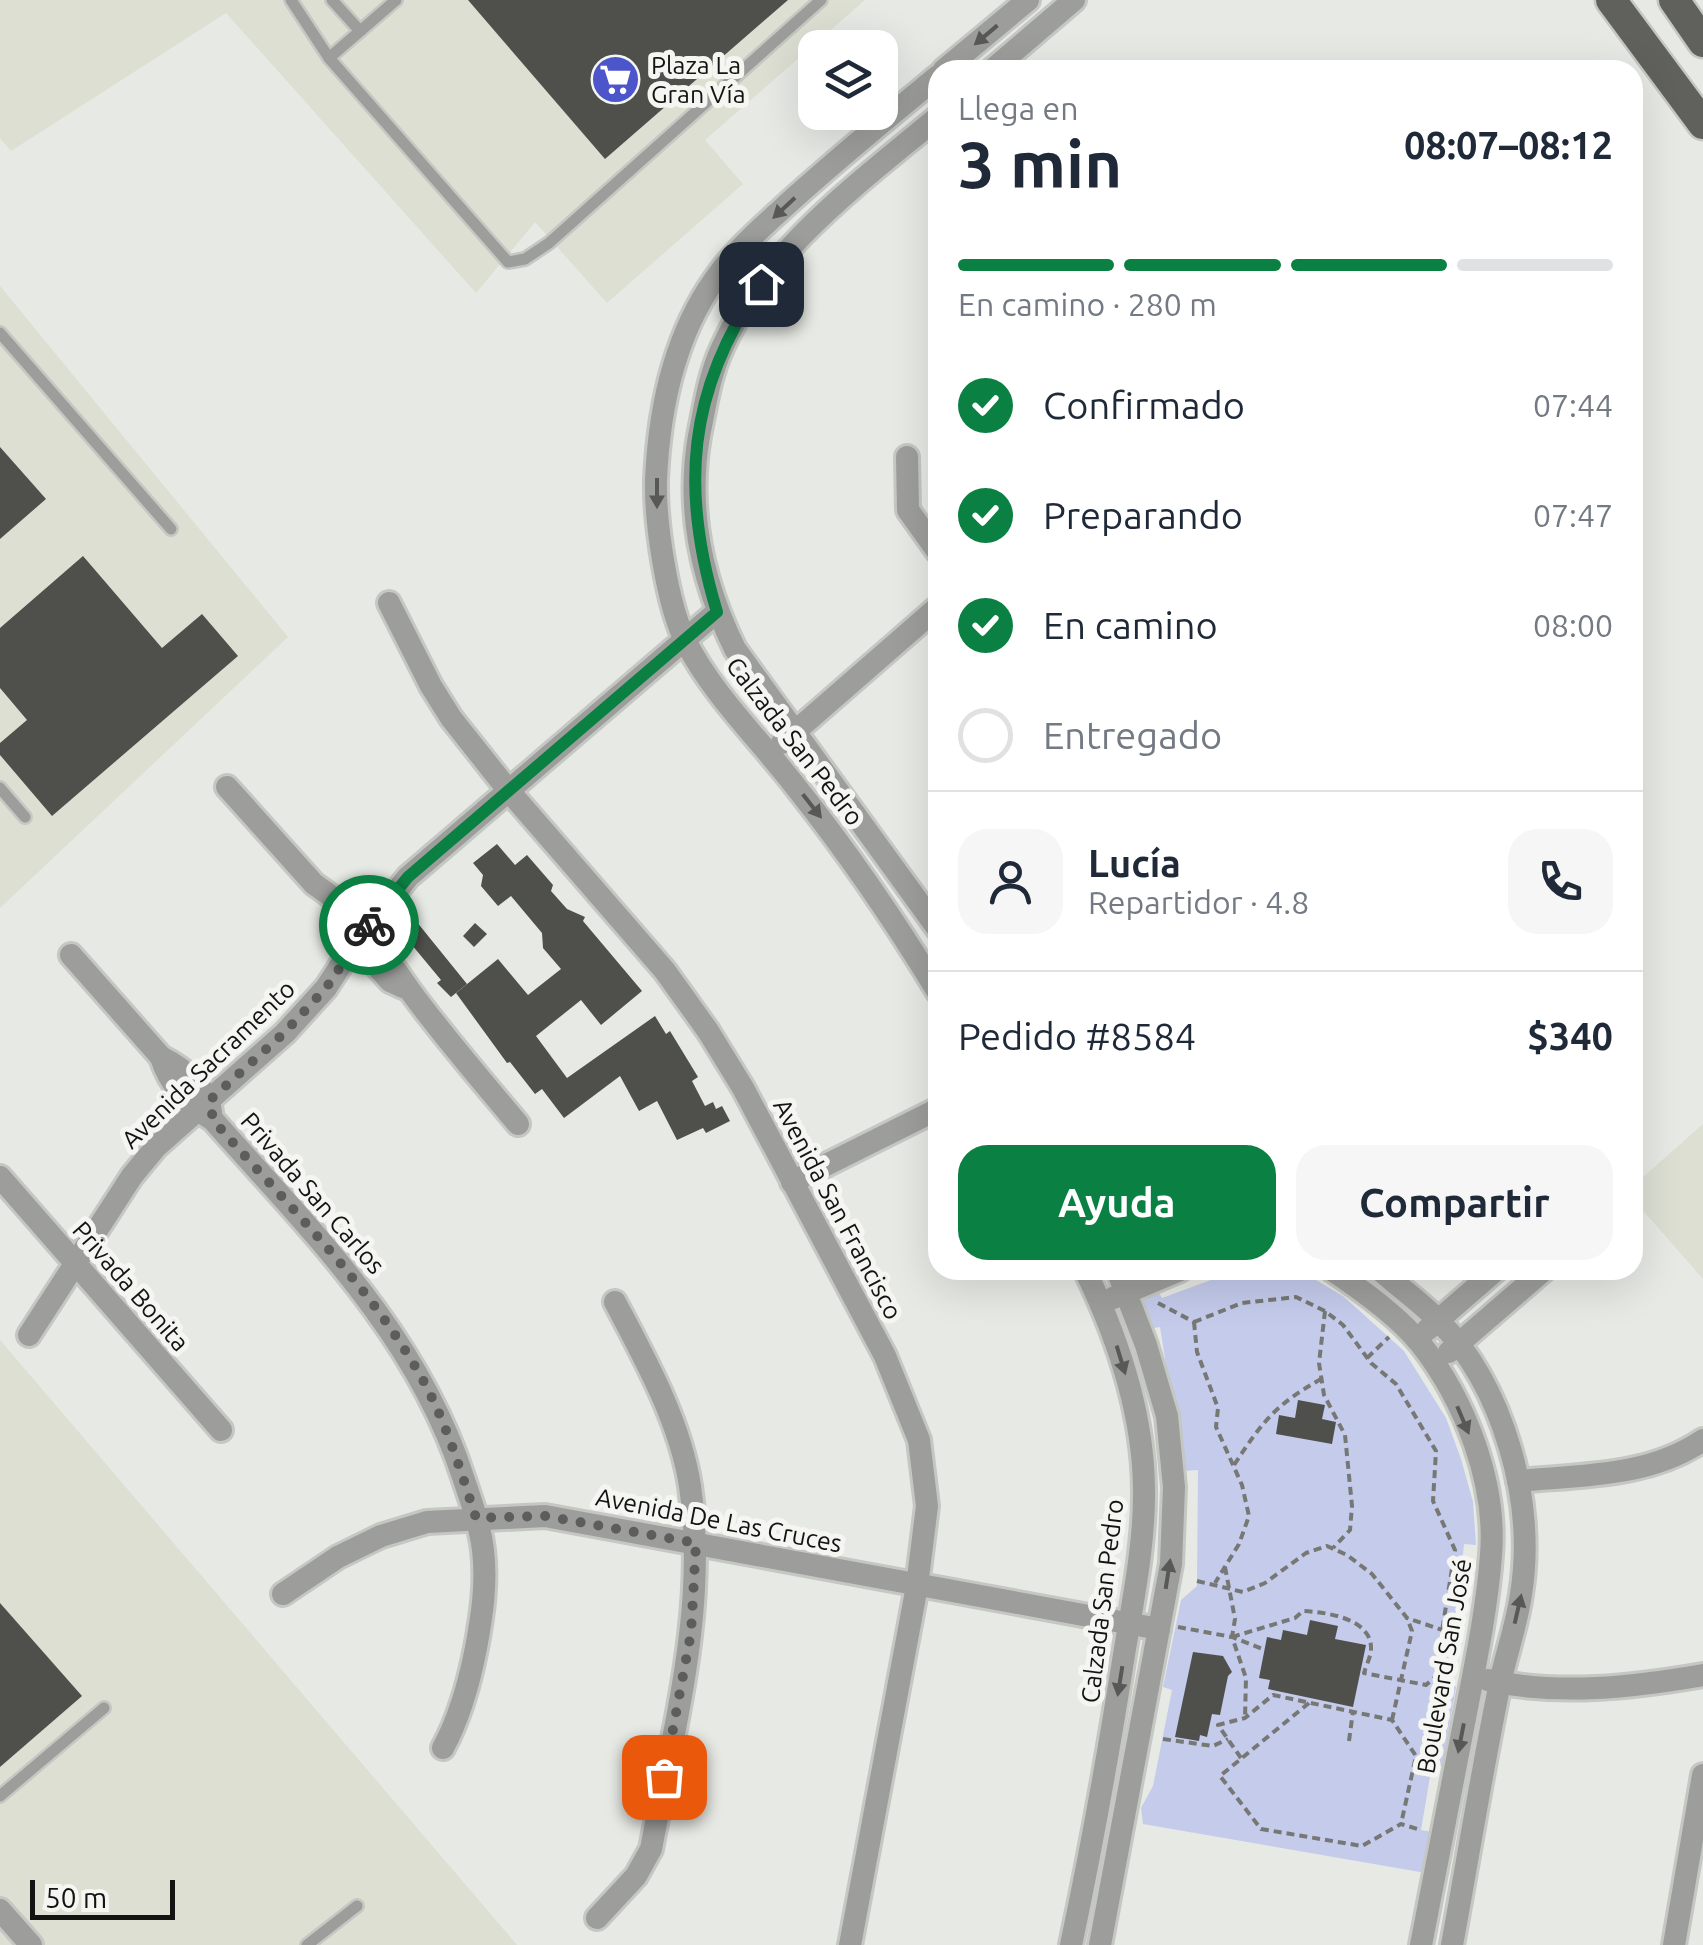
<!DOCTYPE html>
<html lang="es">
<head>
<meta charset="utf-8">
<style>
  body { margin:0; font-family:Ubuntu,sans-serif; background:#f6f6f7; color:#1f2937; height:100vh; display:flex; flex-direction:column; font-size:38px; white-space:nowrap }
  * { box-sizing:border-box; margin:0 }
  p { font-size:32px; color:#747a83 }
  .icon { flex:none; width:55px; height:55px; fill:none; stroke:currentColor; stroke-width:2; stroke-linecap:round; stroke-linejoin:round }
  .map { position:relative; flex:1; overflow:hidden }
  .side { position:absolute; left:928px; top:60px; width:715px; height:1220px; display:flex; flex-direction:column; background:#fff; border-radius:30px; box-shadow:0 10px 40px #0002 }
  .side>* { flex:none }
  .tools { position:absolute; left:798px; top:30px; display:grid; gap:20px }
  .tools a { display:grid; place-items:center; width:100px; height:100px; border-radius:20px; background:#fff; box-shadow:0 10px 40px #0002; font-size:50px }
  .scale { position:absolute; left:30px; bottom:25px; width:145px; box-sizing:border-box; padding-left:10px; border:5px solid #131312; border-top:0; font-size:28px; line-height:35px; white-space:nowrap; color:#131312; -webkit-text-stroke:8px #f5f6f1; paint-order:stroke }
  .pin { position:absolute; display:grid; place-items:center; width:85px; height:85px; color:#fff; margin:-42px; border-radius:20px; box-shadow:0 5px 15px #0006 }
  .courier { position:absolute; display:grid; place-items:center; width:100px; height:100px; margin:-50px; border:8px solid #0b8043; border-radius:50%; background:#fff; color:#222; box-shadow:0 2px 12px #0007 }
  .overview em { font-style:normal; font-weight:700 }
  .overview div { display:flex; flex-direction:column-reverse }
  .overview { display:flex; align-items:center; justify-content:space-between; height:170px; padding:0 30px }
  h1 { font-size:65px; font-weight:700; line-height:75px }
  .bar { display:grid; grid-template-columns:repeat(4,1fr); gap:15px 10px; align-content:center; height:120px; padding:0 30px }
  .bar i { height:12px; border-radius:8px; background:#e0e1e3 }
  .bar .selected { background:#0b8043 }
  .bar p { grid-column:span 4 }
  .line { display:flex; align-items:center; gap:25px; padding:0 30px; border-top:2px solid #e0e1e3 }
  .line div { flex:1 }
  .round { display:grid; place-items:center; flex:none; width:105px; height:105px; border-radius:30px; background:#f6f6f7 }
  ol { padding:0 30px; list-style:none }
  li { display:flex; align-items:center; gap:30px; height:110px }
  li p { margin-inline-start:auto }
  li .icon { padding:10px; border-radius:50%; background:#0b8043; color:#fff; stroke-width:4 }
  li:last-child { color:#747a83 }
  li i { width:55px; height:55px; border:5px solid #e0e1e3; border-radius:50% }
  .primary-button { display:flex; gap:20px; margin-top:auto; padding:20px 30px }
  .primary-button a { flex:1; height:115px; border-radius:30px; background:#0b8043; color:#fff; font-size:40px; font-weight:700; line-height:115px; text-align:center }
  .primary-button a+a { background:#f6f6f7; color:#1f2937 }
  .map>svg:first-child { display:block }
  .built { fill:#dcdfd2 }
  .green { fill:#c4cbeb }
  .building { fill:#4f504c }
  .lines { fill:none; stroke-linecap:round; stroke-linejoin:round }
  .service-casing { stroke:#c5c7c2; stroke-width:16 }
  .minor-casing { stroke:#c5c7c2; stroke-width:28 }
  .primary-casing { stroke:#c5c7c2; stroke-width:35 }
  .path { stroke:#777875; stroke-width:4; stroke-dasharray:8 5; stroke-linecap:butt }
  .service { stroke:#9d9e9b; stroke-width:11 }
  .minor { stroke:#9d9e9b; stroke-width:22 }
  .primary { stroke:#60605d; stroke-width:30 }
  .oneway { fill:#585856 }
  .done { stroke:#5d5e5c; stroke-width:10; stroke-dasharray:0 18 }
  .route { stroke:#0b8043; stroke-width:12 }
  .labels { text-anchor:middle; stroke-width:10; stroke-linejoin:round; paint-order:stroke }
  .poi-label { font-size:25px; fill:#131312; stroke:#f5f6f1; text-anchor:start }
  .street-label { font-size:25px; fill:#131312; stroke:#f5f6f1 }
</style>
</head>
<body>
<div class="map">
<svg width="1703" height="1945" viewBox="0 0 1703 1945">
  <rect width="100%" height="100%" fill="#e7e9e4"/>
  <!-- built -->
  <g class="built">
    <path d="M 0,0 L 865,0 L 705,140 L 743,184 L 607,303 L 535,222 L 476,293 L 226,13 L 11,151 L 0,138 Z"/>
    <path d="M 0,286 L 288,637 L 0,908 Z"/>
    <path d="M 1703,1124 L 1703,1279 L 1632,1198 L 1633,1186 Z"/>
    <path d="M 0,1340 L 517,1945 L 0,1945 Z"/>
  </g>
  <!-- green -->
  <path class="green" d="M 1238,1270 L 1304,1273 L 1343,1296 L 1404,1351 L 1446,1418 L 1461,1459 L 1473,1502 L 1476,1545 L 1464,1544 L 1449,1681 L 1456,1687 L 1442,1766 L 1432,1765 L 1421,1830 L 1433,1832 L 1426,1873 L 1143,1824 L 1141,1808 L 1153,1786 L 1172,1690 L 1163,1687 L 1181,1600 L 1197,1586 L 1198,1470 L 1183,1471 L 1160,1327 L 1154,1328 L 1141,1295 L 1157,1289 L 1162,1298 Z"/>
  <!-- building -->
  <g class="building">
    <path d="M 468,0 L 788,0 L 605,159 Z"/>
    <path d="M 0,447 L 46,499 L 0,539 Z"/>
    <path d="M 83,556 L 162,648 L 202,614 L 238,656 L 52,816 L 0,755 L 0,743 L 27,720 L 0,688 L 0,628 Z"/>
    <path d="M 497,844 L 515,865 L 527,855 L 553,885 L 551,891 L 567,909 L 585,917 L 583,921 L 642,991 L 601,1025 L 581,1000 L 536,1036 L 567,1078 L 655,1016 L 666,1034 L 670,1031 L 698,1077 L 692,1081 L 705,1106 L 713,1102 L 716,1109 L 722,1106 L 730,1121 L 706,1133 L 703,1128 L 677,1140 L 657,1101 L 639,1111 L 620,1076 L 564,1118 L 542,1089 L 535,1094 L 510,1062 L 507,1063 L 456,993 L 498,959 L 528,995 L 561,969 L 543,948 L 542,933 L 511,896 L 498,906 L 481,886 L 483,875 L 473,863 Z"/>
    <path d="M 416,921 L 467,984 L 451,997 L 437,983 L 441,980 L 402,933 Z"/>
    <path d="M 475,923 L 487,934 L 474,947 L 463,936 Z"/>
    <path d="M 1298,1400 L 1325,1405 L 1322,1419 L 1336,1422 L 1332,1444 L 1276,1434 L 1279,1415 L 1295,1418 Z"/>
    <path d="M 0,1603 L 82,1696 L 0,1767 Z"/>
    <path d="M 1310,1620 L 1338,1626 L 1335,1639 L 1366,1645 L 1353,1707 L 1268,1689 L 1270,1680 L 1259,1678 L 1267,1637 L 1281,1640 L 1283,1630 L 1307,1635 Z"/>
    <path d="M 1193,1652 L 1223,1656 L 1232,1672 L 1228,1676 L 1220,1715 L 1212,1714 L 1207,1737 L 1200,1735 L 1199,1741 L 1175,1737 Z"/>
  </g>
  <g class="lines">
    <defs>
      <g id="service">
        <path d="M 291,0 L 329,58 L 508,262 L 525,259 L 549,243 L 821,0"/>
        <path d="M 332,0 L 360,31"/>
        <path d="M 329,58 L 396,0"/>
        <path d="M 0,333 L 171,529"/>
        <path d="M 0,788 L 25,817"/>
        <path d="M 0,1796 L 104,1708"/>
        <path d="M 307,1945 L 357,1906"/>
      </g>
      <g id="minor">
        <path d="M 944,70 L 1028,0"/>
        <path d="M 992,70 L 1074,0"/>
        <path d="M 938,76 C 885,120 832,163 782,209 C 758,231 734,252 715,279 C 673,338 659,410 656,480 C 655,522 667,605 686,642 C 713,695 760,740 796,787 C 850,855 893,918 938,992"/>
        <path d="M 938,117 C 859,183 765,251 722,348 C 709,376 705,407 699,436 C 686,511 702,582 735,649 L 938,929"/>
        <path d="M 907,457 L 908,510 L 938,552"/>
        <path d="M 389,603 L 431,686 L 451,718 L 508,790 L 665,971 L 708,1031 L 743,1088 L 885,1356 L 919,1440 L 927,1506 L 917,1586 L 850,1945"/>
        <path d="M 782,743 L 938,607"/>
        <path d="M 227,787 L 314,884 C 356,911 382,951 411,992 C 444,1037 482,1081 518,1124"/>
        <path d="M 348,934 L 390,981 L 403,987"/>
        <path d="M 71,955 L 161,1057 C 183,1068 208,1088 211,1112"/>
        <path d="M 161,1057 C 169,1084 189,1106 213,1120 C 310,1230 417,1334 463,1477 C 471,1501 480,1525 483,1550 C 487,1583 482,1616 476,1648 C 469,1684 460,1717 443,1748"/>
        <path d="M 0,1177 L 221,1430"/>
        <path d="M 792,1182 L 938,1109"/>
        <path d="M 1332,1270 C 1362,1290 1397,1315 1420,1343 C 1465,1400 1497,1483 1491,1555 C 1487,1608 1476,1661 1466,1713 C 1451,1791 1436,1868 1421,1945"/>
        <path d="M 1380,1270 C 1399,1287 1420,1302 1438,1320 C 1504,1387 1536,1502 1521,1594 C 1517,1624 1506,1654 1500,1683 C 1482,1770 1468,1858 1452,1945"/>
        <path d="M 1113,1298 L 1180,1270"/>
        <path d="M 1427,1330 L 1496,1270"/>
        <path d="M 29,1335 L 132,1176 L 156,1147 L 285,1033 L 326,988 L 355,943 L 408,877 L 717,612"/>
        <path d="M 1449,1352 L 1544,1270"/>
        <path d="M 1518,1481 C 1582,1475 1649,1477 1703,1440"/>
        <path d="M 283,1594 L 338,1557 L 381,1536 L 427,1522 L 545,1516 L 1159,1629"/>
        <path d="M 1488,1680 C 1558,1696 1634,1687 1703,1675"/>
        <path d="M 0,1910 L 31,1945"/>
        <path d="M 597,1918 L 636,1876 L 651,1849 C 673,1731 708,1607 690,1486 C 680,1421 645,1359 615,1302"/>
        <path d="M 1071,1945 C 1091,1851 1108,1756 1123,1661 C 1132,1605 1145,1545 1144,1488 C 1143,1412 1118,1338 1085,1270"/>
        <path d="M 1100,1945 L 1171,1564 L 1174,1487 L 1167,1416 L 1146,1345 L 1117,1270"/>
        <path d="M 1674,1945 L 1703,1775"/>
      </g>
      <g id="primary">
        <path d="M 1611,0 L 1703,124"/>
        <path d="M 1674,0 L 1703,42"/>
      </g>
    </defs>
    <!-- service casing -->
    <use href="#service" class="service-casing"/>
    <!-- minor casing -->
    <use href="#minor" class="minor-casing"/>
    <!-- primary casing -->
    <use href="#primary" class="primary-casing"/>
    <!-- path -->
    <g class="path">
      <path d="M 1158,1303 L 1194,1322"/>
      <path d="M 1325,1311 L 1319,1363 L 1324,1395 L 1345,1435 L 1352,1506 L 1350,1530 L 1333,1548"/>
      <path d="M 1194,1322 L 1242,1303 L 1296,1297 L 1325,1311 L 1343,1325 L 1371,1363 L 1396,1384 L 1436,1451 L 1433,1501 L 1455,1550 L 1442,1631"/>
      <path d="M 1194,1322 L 1197,1352 L 1218,1408 L 1216,1427 L 1242,1485 L 1249,1516 L 1239,1544 L 1215,1583"/>
      <path d="M 1367,1358 L 1389,1337"/>
      <path d="M 1234,1465 C 1263,1421 1275,1405 1321,1379"/>
      <path d="M 1225,1567 L 1235,1619 L 1232,1637 L 1246,1678 L 1245,1718"/>
      <path d="M 1197,1581 L 1243,1592 L 1265,1583 L 1306,1553 L 1327,1546 L 1347,1555 L 1372,1574 L 1407,1618 L 1454,1634"/>
      <path d="M 1178,1627 L 1232,1637 L 1265,1650"/>
      <path d="M 1232,1637 L 1295,1618 L 1303,1611 C 1325,1612 1372,1618 1371,1649 C 1371,1656 1366,1666 1364,1673 L 1426,1685 L 1451,1663"/>
      <path d="M 1309,1703 L 1220,1776 L 1261,1829 L 1362,1846 L 1401,1824 L 1421,1830"/>
      <path d="M 1392,1720 L 1412,1631 L 1407,1618"/>
      <path d="M 1163,1739 L 1213,1746 L 1228,1739"/>
      <path d="M 1349,1741 L 1353,1711"/>
      <path d="M 1241,1758 L 1218,1725 L 1245,1718 L 1273,1695 L 1392,1720 L 1416,1756 L 1401,1824"/>
    </g>
    <!-- service -->
    <use href="#service" class="service"/>
    <!-- minor -->
    <use href="#minor" class="minor"/>
    <!-- primary -->
    <use href="#primary" class="primary"/>
  </g>
  <!-- one-way arrows -->
  <defs><path id="oneway-solid" d="M-6-.8H1V-3.2L6.5 0L1 3.2V.8H-6Z" transform="scale(2.5)"/></defs>
  <g class="oneway">
    <use href="#oneway-solid" transform="translate(986 35) rotate(140)"/>
    <use href="#oneway-solid" transform="translate(784 208) rotate(137)"/>
    <use href="#oneway-solid" transform="translate(657 493) rotate(90)"/>
    <use href="#oneway-solid" transform="translate(812 806) rotate(52)"/>
    <use href="#oneway-solid" transform="translate(1121 1360) rotate(73)"/>
    <use href="#oneway-solid" transform="translate(1463 1420) rotate(67)"/>
    <use href="#oneway-solid" transform="translate(1168 1574) rotate(-81)"/>
    <use href="#oneway-solid" transform="translate(1518 1609) rotate(-77)"/>
    <use href="#oneway-solid" transform="translate(1120 1681) rotate(99)"/>
    <use href="#oneway-solid" transform="translate(1461 1738) rotate(101)"/>
  </g>
  <g class="lines">
    <!-- done -->
    <path class="done" d="M 369,925 L 326,988 L 284,1033 L 210,1100 L 213,1120 C 286,1204 370,1284 424,1382 C 447,1425 461,1472 476,1518 L 545,1516 L 696,1543 L 691,1633 L 664,1777"/>
    <!-- route -->
    <path class="route" d="M 369,925 L 408,877 L 717,612 C 680,490 687,391 761,284"/>
  </g>
  <!-- icons -->
  <defs>
    <symbol id="supermarket-disc" viewBox="-11 -11 22 22"><circle r="9.5" fill="#4d55cb" stroke="#f5f6f1"/><path d="M-6-5.5h2.5l.6 2H6L4.5 2H-2.5L-4.4-4H-6ZM-1.5 3.2a1.3 1.3 0 1 0 .1 0ZM3 3.2a1.3 1.3 0 1 0 .1 0Z" fill="#fff"/></symbol>
  </defs>
  <g fill-rule="evenodd">
    <use href="#supermarket-disc" x="588" y="52" width="55" height="55"/>
  </g>
  <g class="labels">
    <!-- poi labels -->
    <g class="poi-label">
      <text x="651" y="74">Plaza La<tspan x="651" dy="29">Gran Vía</tspan></text>
    </g>
    <!-- street labels -->
    <g class="street-label">
      <text transform="translate(795 741) rotate(52)" y="9">Calzada San Pedro</text>
      <text transform="translate(208 1064) rotate(-44)" y="9">Avenida Sacramento</text>
      <text transform="translate(313 1193) rotate(49)" y="9">Privada San Carlos</text>
      <text transform="translate(838 1209) rotate(62)" y="9">Avenida San Francisco</text>
      <text transform="translate(131 1286) rotate(49)" y="9">Privada Bonita</text>
      <text transform="translate(719 1520) rotate(11)" y="9">Avenida De Las Cruces</text>
      <text transform="translate(1102 1601) rotate(-83)" y="9">Calzada San Pedro</text>
      <text transform="translate(1444 1666) rotate(-80)" y="9">Boulevard San José</text>
    </g>
  </g>
</svg>
<div class="tools">
<a><svg class="icon" aria-label="layers" viewBox="0 0 24 24"><path d="M12 4l9 5-9 5-9-5zM3 14l9 5 9-5"/></svg></a>
</div>
<div class="scale">50 m</div>
<div class="pin" style="left:664px;top:1777px;background:#ea580c"><svg class="icon" aria-label="bag" viewBox="0 0 24 24"><path d="M5 8h14l-1 12H6zM9 8a3 3 0 0 1 6 0"/></svg></div>
<div class="pin" style="left:761px;top:284px;background:#1f2937"><svg class="icon" aria-label="home" viewBox="0 0 24 24"><path d="M3 11l9-7 9 7M6 9v11h12V9"/></svg></div>
<div class="courier" style="left:369px;top:925px"><svg class="icon" aria-label="bike" viewBox="0 0 24 24"><circle cx="6" cy="16" r="4"/><circle cx="18" cy="16" r="4"/><path d="M6 16l4-8h5l3 8M10 8l3 8H6M13 5h3"/></svg></div>
<section class="side">
<div class="overview"><div><h1>3 min</h1><p>Llega en</p></div><em>08:07–08:12</em></div>
<div class="bar"><i class="selected"></i><i class="selected"></i><i class="selected"></i><i></i><p>En camino · 280 m</p></div>
<ol>
<li><svg class="icon" aria-label="check" viewBox="0 0 24 24"><path d="M5 12l5 5 9-10"/></svg>Confirmado<p>07:44</p></li>
<li><svg class="icon" aria-label="check" viewBox="0 0 24 24"><path d="M5 12l5 5 9-10"/></svg>Preparando<p>07:47</p></li>
<li><svg class="icon" aria-label="check" viewBox="0 0 24 24"><path d="M5 12l5 5 9-10"/></svg>En camino<p>08:00</p></li>
<li><i></i>Entregado</li>
</ol>
<div class="line" style="height:180px"><a class="round"><svg class="icon" aria-label="person" viewBox="0 0 24 24"><circle cx="12" cy="8" r="4"/><path d="M4 21q1-7 8-7t8 7"/></svg></a><div><b>Lucía</b><p>Repartidor · 4.8</p></div><a class="round"><svg class="icon" aria-label="phone" viewBox="0 0 24 24"><path d="M5 4h4l2 5-3 2q2 4 5 5l2-3 5 2v4C11 20 4 13 5 4z"/></svg></a></div>
<div class="line" style="height:130px"><div>Pedido #8584</div><b>$340</b></div>
<div class="primary-button"><a>Ayuda</a><a>Compartir</a></div>
</section>
</div>
</body>
</html>
